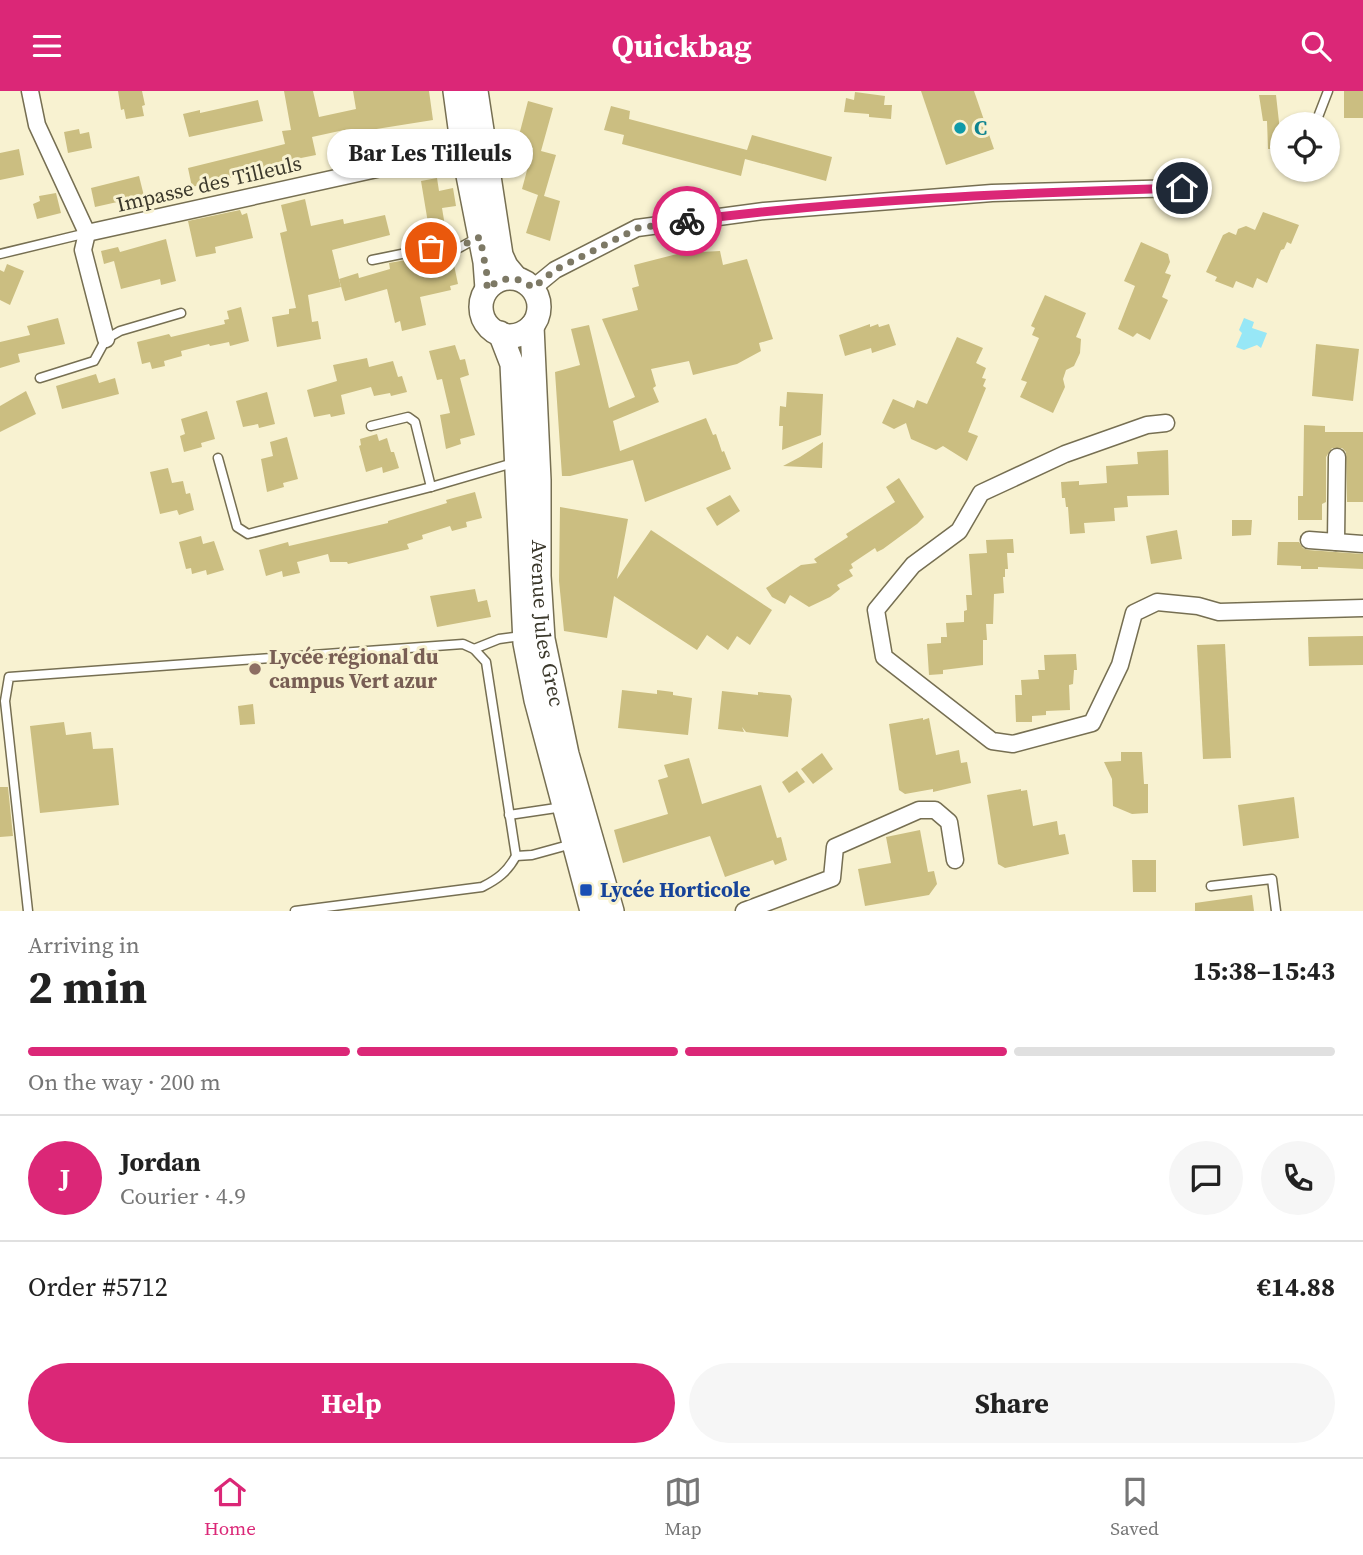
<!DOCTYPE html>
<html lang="en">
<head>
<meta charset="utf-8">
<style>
  body { margin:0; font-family:"Source Serif 4",serif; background:#f6f6f6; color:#222; height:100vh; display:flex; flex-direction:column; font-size:26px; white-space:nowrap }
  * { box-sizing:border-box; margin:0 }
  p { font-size:23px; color:#767676 }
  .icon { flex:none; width:38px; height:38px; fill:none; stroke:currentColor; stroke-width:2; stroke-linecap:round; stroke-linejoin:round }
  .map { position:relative; height:820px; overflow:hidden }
  .drawer { display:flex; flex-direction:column; background:#fff; flex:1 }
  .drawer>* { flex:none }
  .buttons { position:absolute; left:1270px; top:21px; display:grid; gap:14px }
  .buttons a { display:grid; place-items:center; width:70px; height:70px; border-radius:50%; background:#fff; box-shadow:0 2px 5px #0004; font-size:35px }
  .pin { position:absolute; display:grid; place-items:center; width:60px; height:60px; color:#fff; margin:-30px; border:4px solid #fff; border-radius:50%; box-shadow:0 2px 7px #0007 }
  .courier { position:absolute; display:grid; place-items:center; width:70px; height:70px; margin:-35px; border:5px solid #db2777; border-radius:50%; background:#fff; color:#222; box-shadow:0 2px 9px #0007 }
  .bubble { position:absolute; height:49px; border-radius:24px; background:#fff; box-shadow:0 2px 5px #0004; font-size:23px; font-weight:700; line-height:49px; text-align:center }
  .summary em { font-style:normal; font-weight:700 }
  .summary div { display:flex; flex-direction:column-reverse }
  .summary { display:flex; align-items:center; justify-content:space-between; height:119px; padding:0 28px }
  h1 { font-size:46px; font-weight:700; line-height:52px }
  .bar { display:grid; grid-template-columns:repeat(4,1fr); gap:10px 7px; align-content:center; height:84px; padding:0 28px }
  .bar i { height:9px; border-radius:5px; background:#e0e0e0 }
  .bar .active { background:#db2777 }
  .bar p { grid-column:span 4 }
  .line { display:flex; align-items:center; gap:18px; padding:0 28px; border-top:2px solid #e0e0e0 }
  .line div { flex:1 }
  .round { display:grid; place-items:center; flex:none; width:74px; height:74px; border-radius:37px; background:#f6f6f6 }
  .primary-button { display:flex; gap:14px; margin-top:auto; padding:14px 28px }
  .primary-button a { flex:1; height:80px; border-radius:42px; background:#db2777; color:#fff; font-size:28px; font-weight:700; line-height:80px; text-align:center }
  .primary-button a+a { background:#f6f6f6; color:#222 }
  header { display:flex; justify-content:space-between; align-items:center; height:91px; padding:0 28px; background:#db2777; color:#fff; font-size:32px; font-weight:700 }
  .dock { display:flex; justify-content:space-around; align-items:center; height:98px; border-top:2px solid #e0e0e0; background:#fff; font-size:19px; color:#767676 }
  .dock a { display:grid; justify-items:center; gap:4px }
  .dock .active { color:#db2777 }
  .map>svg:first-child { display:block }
  .water { fill:#97e7f6 }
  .building { fill:#cbbe81 }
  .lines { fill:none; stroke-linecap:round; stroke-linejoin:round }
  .lane-casing { stroke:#766f52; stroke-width:11 }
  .street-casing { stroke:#766f52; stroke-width:19 }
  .secondary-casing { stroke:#766f52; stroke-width:26 }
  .lane { stroke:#fff; stroke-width:8 }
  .street { stroke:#fff; stroke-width:16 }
  .secondary { stroke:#fff; stroke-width:23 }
  .done { stroke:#7d7965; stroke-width:7; stroke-dasharray:0 12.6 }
  .route { stroke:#db2777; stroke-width:9 }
  .culture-dot { fill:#0f9aa8; stroke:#f8f2d1; stroke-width:2.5 }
  .education-dot { fill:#8d6e63; stroke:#f8f2d1; stroke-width:2.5 }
  .transit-dot { fill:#1a4fb4; stroke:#f8f2d1; stroke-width:2.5 }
  .labels { text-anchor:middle; stroke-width:6; stroke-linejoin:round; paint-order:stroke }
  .culture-label { font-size:21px; font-weight:bold; fill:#0d838f; stroke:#f8f2d1; text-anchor:start }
  .street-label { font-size:21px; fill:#3b382b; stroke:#f8f2d1 }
  .education-label { font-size:21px; font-weight:bold; fill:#785e54; stroke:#f8f2d1; text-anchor:start }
  .transit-label { font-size:21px; font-weight:bold; fill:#164399; stroke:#f8f2d1; text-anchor:start }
</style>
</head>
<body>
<header><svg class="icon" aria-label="menu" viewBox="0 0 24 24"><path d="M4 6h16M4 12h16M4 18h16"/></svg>Quickbag<svg class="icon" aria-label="search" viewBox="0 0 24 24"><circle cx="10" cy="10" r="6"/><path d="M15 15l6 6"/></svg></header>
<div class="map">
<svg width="1363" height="820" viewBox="0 0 1363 820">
  <rect width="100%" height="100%" fill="#f8f2d1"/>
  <!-- water -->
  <path class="water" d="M 1244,227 L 1254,231 L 1252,237 L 1267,242 L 1261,257 L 1257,254 L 1244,259 L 1236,256 L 1242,242 L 1239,239 Z"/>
  <!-- building -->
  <g class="building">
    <path d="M 118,0 L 142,0 L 145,14 L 142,15 L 144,25 L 126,28 L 124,18 L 121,19 Z"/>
    <path d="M 284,0 L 313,0 L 319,26 L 356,18 L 353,0 L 429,0 L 433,29 L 345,43 L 344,39 L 312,46 L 316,64 L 301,67 L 302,73 L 275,78 L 275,76 L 192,96 L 188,77 L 285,53 L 282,40 L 291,39 Z"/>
    <path d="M 921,0 L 974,0 L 994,58 L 946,74 Z"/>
    <rect x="1344" y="0" width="19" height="27"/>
    <path d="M 855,1 L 885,5 L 884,14 L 892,14 L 891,28 L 869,26 L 869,23 L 844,21 L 846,7 L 854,9 Z"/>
    <path d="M 1259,4 L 1276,4 L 1282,58 L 1268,58 L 1267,30 L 1263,30 Z"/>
    <path d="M 258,9 L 263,30 L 189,46 L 183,23 L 200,19 L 200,22 Z"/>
    <path d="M 528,10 L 553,17 L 541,60 L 556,64 L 544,105 L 560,110 L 550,150 L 526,142 L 538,104 L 522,98 L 533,57 L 517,52 Z"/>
    <path d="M 611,15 L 630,20 L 629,28 L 747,59 L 752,44 L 832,66 L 826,90 L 745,68 L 741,85 L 622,53 L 624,44 L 604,39 Z"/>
    <path d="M 79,38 L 80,43 L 89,41 L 92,57 L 68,62 L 64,41 Z"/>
    <path d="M 19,58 L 24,84 L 0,89 L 0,62 Z"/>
    <path d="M 139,85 L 144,105 L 95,116 L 91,97 Z"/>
    <path d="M 437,87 L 439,100 L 453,97 L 456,115 L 442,117 L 445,135 L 429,138 L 421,90 Z"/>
    <path d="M 56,102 L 61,122 L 37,128 L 33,113 L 40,110 L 39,105 Z"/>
    <path d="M 305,108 L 311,135 L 343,128 L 344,133 L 385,124 L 390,144 L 332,159 L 341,196 L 308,204 L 312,231 L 318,230 L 321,248 L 277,256 L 272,226 L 289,223 L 289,218 L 296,217 L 280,142 L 287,140 L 281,114 Z"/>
    <path d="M 240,119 L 242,124 L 247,122 L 253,147 L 215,156 L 216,162 L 196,166 L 188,130 Z"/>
    <path d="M 1263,121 L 1299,134 L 1291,153 L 1287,151 L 1284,158 L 1281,159 L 1267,192 L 1257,187 L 1253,197 L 1236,190 L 1233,197 L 1215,190 L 1217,186 L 1206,181 L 1223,144 L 1229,141 L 1236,144 L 1238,138 L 1246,135 L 1255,139 Z"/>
    <path d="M 166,148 L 176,190 L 161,194 L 160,188 L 121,198 L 114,170 L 104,173 L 101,160 L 118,156 L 120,161 Z"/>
    <path d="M 1141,151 L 1168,163 L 1170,171 L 1165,182 L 1171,184 L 1162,206 L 1168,209 L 1150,249 L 1137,242 L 1133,246 L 1118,238 L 1135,195 L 1124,190 Z"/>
    <path d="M 720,160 L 723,174 L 747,168 L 773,248 L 759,252 L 761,260 L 737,273 L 693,284 L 689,270 L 651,278 L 656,295 L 653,297 L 659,311 L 613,330 L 620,360 L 706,327 L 713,344 L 716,343 L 722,361 L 724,360 L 731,378 L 645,411 L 633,369 L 570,385 L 562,385 L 555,281 L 580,274 L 571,238 L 589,234 L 609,317 L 635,306 L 602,228 L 638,219 L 632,197 L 639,195 L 634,174 L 681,162 Z"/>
    <path d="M 406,169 L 411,179 L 444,172 L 445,177 L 454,174 L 458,193 L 450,195 L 451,199 L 420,206 L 426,234 L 402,240 L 400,230 L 395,232 L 387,198 L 345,210 L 339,188 L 358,182 L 359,187 L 390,178 L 389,172 Z"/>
    <path d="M 7,173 L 24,180 L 10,214 L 0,209 L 0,179 L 4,181 Z"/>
    <path d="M 1045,204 L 1086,222 L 1076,246 L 1081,248 L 1080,262 L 1074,275 L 1066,279 L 1063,288 L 1065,296 L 1053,322 L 1020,306 L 1027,291 L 1021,289 L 1039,247 L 1032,244 L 1035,237 L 1031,235 Z"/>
    <path d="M 241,216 L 249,250 L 230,255 L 229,251 L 210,255 L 209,253 L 181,260 L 182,265 L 164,270 L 165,275 L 152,278 L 150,271 L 142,273 L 137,251 L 169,243 L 171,246 L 225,233 L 224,229 L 229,228 L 227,220 Z"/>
    <path d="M 58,227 L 65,253 L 18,263 L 20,271 L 0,277 L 0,251 L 30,244 L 27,235 Z"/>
    <path d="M 870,233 L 870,236 L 878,233 L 879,236 L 889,233 L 896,254 L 872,262 L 871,257 L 845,265 L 839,244 Z"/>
    <path d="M 957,246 L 983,257 L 976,272 L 986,277 L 982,287 L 986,288 L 983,295 L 986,297 L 968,341 L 978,345 L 967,370 L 943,355 L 936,359 L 911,348 L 906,332 L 894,338 L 882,332 L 893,308 L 914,317 L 917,309 L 927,313 Z"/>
    <path d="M 1316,253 L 1359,258 L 1353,310 L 1312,305 Z"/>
    <path d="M 455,254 L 460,269 L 465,268 L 469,284 L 460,287 L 475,344 L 460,348 L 461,353 L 446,358 L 440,324 L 450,322 L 442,288 L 437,289 L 429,260 Z"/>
    <path d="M 367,267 L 369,276 L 393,270 L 398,286 L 402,285 L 407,301 L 391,305 L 390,302 L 374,305 L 371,296 L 341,304 L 345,323 L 331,326 L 330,323 L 314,326 L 307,299 L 337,290 L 333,274 Z"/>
    <path d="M 96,283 L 99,292 L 115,287 L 119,303 L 62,318 L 56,295 Z"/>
    <path d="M 26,300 L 36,323 L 0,341 L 0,315 Z"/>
    <path d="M 267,301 L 275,333 L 259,337 L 258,333 L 243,336 L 236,310 Z"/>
    <path d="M 787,301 L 823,303 L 821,344 L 782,359 L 783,335 L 779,335 L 780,315 L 786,316 Z"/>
    <path d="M 207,320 L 215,348 L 201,352 L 202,356 L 184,361 L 180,345 L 185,343 L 181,328 Z"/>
    <path d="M 1304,334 L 1325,335 L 1325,341 L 1363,341 L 1363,411 L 1347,411 L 1346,361 L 1342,357 L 1332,357 L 1326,366 L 1326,411 L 1322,413 L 1322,429 L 1298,429 L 1298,405 L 1303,405 Z"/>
    <path d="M 377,343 L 379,350 L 387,347 L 391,361 L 394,361 L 399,377 L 383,382 L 382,376 L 366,381 L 359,355 L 361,354 L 360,348 Z"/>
    <path d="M 287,346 L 298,388 L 283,392 L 284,396 L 267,401 L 261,368 L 273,365 L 270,351 Z"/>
    <path d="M 823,351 L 822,377 L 783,375 L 800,366 Z"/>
    <path d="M 1168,359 L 1169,404 L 1127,405 L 1128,416 L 1114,417 L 1115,430 L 1084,432 L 1085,442 L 1070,443 L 1068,416 L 1066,416 L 1065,407 L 1062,407 L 1061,391 L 1079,390 L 1079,394 L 1107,392 L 1106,375 L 1138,373 L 1137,361 Z"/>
    <path d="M 168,377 L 172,392 L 183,390 L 186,403 L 190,402 L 194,419 L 179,424 L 177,419 L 160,423 L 150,381 Z"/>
    <path d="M 899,387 L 924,426 L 917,433 L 883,458 L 877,461 L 875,457 L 851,473 L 853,477 L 849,479 L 853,485 L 837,494 L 840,498 L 830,506 L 809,516 L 790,504 L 785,513 L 772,506 L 766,497 L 801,474 L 817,472 L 814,468 L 848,446 L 846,443 L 895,411 L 886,396 Z"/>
    <path d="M 475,401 L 482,427 L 466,431 L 467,436 L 452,440 L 450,435 L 422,444 L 423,448 L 407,453 L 409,458 L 348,473 L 347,471 L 330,471 L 328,463 L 297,471 L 300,482 L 283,486 L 282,480 L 266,485 L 259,459 L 288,451 L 289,455 L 388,432 L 388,430 L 447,412 L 446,409 Z"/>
    <path d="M 730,404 L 740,420 L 717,435 L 706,417 Z"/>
    <path d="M 560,416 L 628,428 L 617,488 L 651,439 L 772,519 L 750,554 L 737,545 L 728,559 L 707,544 L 697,559 L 614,505 L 607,547 L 564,540 L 559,490 Z"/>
    <path d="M 1232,429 L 1252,429 L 1251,444 L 1232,445 Z"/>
    <path d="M 1177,439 L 1182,468 L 1151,473 L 1146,445 Z"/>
    <path d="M 201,445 L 203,453 L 214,450 L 224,479 L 207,484 L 206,479 L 192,483 L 191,477 L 186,478 L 179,451 Z"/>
    <path d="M 1013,448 L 1014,462 L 1007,462 L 1008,478 L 1005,478 L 1005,486 L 1003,486 L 1004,502 L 994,503 L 993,533 L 986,533 L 987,549 L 983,549 L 983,574 L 943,579 L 943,583 L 929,584 L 927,553 L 941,552 L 941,546 L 947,546 L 946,532 L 964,531 L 964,520 L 967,519 L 966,504 L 972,504 L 969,463 L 987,462 L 986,449 Z"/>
    <path d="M 1278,451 L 1299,451 L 1303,457 L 1308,459 L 1363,463 L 1363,478 L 1318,476 L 1318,478 L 1301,478 L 1301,475 L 1277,474 Z"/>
    <path d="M 475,498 L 478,511 L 487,509 L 491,526 L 437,536 L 430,505 Z"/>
    <path d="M 1363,545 L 1363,574 L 1309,575 L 1308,546 Z"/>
    <path d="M 1225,553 L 1231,667 L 1203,668 L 1197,554 Z"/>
    <path d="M 1076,563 L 1077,579 L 1074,579 L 1073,593 L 1069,594 L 1070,619 L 1046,620 L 1046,624 L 1032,625 L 1032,631 L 1016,631 L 1015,604 L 1022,604 L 1021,589 L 1039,588 L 1038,579 L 1045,579 L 1044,564 Z"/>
    <path d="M 622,599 L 657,603 L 657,599 L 673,601 L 673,604 L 692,607 L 688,644 L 618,637 Z"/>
    <path d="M 722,600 L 758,604 L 758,601 L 790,604 L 792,608 L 788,646 L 746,641 L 742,636 L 744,641 L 718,638 Z"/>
    <path d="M 253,613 L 255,633 L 240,634 L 238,615 Z"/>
    <path d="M 923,627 L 923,629 L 929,627 L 936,664 L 959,659 L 961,672 L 967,671 L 971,692 L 933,701 L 933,698 L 905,703 L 899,699 L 889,633 Z"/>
    <path d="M 64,631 L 66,644 L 91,641 L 93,658 L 113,657 L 119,714 L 40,722 L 30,635 Z"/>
    <path d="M 1121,661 L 1142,661 L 1144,693 L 1148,693 L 1148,722 L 1132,723 L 1113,715 L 1112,688 L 1104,671 L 1121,670 Z"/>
    <path d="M 822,662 L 833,678 L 813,693 L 801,678 Z"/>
    <path d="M 689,667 L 702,713 L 761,694 L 777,747 L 781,746 L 787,769 L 775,774 L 773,769 L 725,786 L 710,745 L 623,772 L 614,739 L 668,723 L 658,689 L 668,686 L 664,674 Z"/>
    <path d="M 797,680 L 805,691 L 789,702 L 782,691 Z"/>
    <path d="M 0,696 L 8,696 L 13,745 L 0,746 Z"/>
    <path d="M 1021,698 L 1021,700 L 1027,699 L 1033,735 L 1057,730 L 1059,744 L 1065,743 L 1069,763 L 1005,777 L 998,773 L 987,704 Z"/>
    <path d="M 1294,706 L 1299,747 L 1243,755 L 1238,714 Z"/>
    <path d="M 920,739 L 928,781 L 934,780 L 937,793 L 929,804 L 865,815 L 858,778 L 891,772 L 886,746 Z"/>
    <path d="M 1132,769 L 1156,769 L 1156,801 L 1133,801 Z"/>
    <path d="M 1252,804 L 1254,820 L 1195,820 L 1195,812 Z"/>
  </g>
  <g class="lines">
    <defs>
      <g id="lane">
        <path d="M 1318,26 L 1328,0"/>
        <path d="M 0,163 L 87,142"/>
        <path d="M 372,169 L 431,157 L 445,161 L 459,157 L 477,147"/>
        <path d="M 40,287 L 94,270 L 106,248 L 120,240 L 181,222"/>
        <path d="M 371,335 L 408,326 L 415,331 L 431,396"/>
        <path d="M 218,367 L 237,436 L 248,443 L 431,396 L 513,372"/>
        <path d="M 474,558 L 499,548 L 522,545"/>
        <path d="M 509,724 L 563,716"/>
        <path d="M 516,765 L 532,764 L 572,753"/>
        <path d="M 1211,795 L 1272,788 L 1276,820"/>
        <path d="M 28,820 L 5,610 L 9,586 L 463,553 L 474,558 L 486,571 L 516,765 C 507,781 498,788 482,796 L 295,820"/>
      </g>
      <g id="street">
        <path d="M 30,0 L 37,34 L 87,142 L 463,59"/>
        <path d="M 87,142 L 83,159 L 106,248"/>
        <path d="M 533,197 L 555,179 L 637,137 L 764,120 L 992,102 L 1182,97 L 1186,115"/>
        <path d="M 1166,332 L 1147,334 L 1065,363 L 981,402 L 959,440 L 913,474 L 876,519 L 884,566 L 992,650 L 1013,653 L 1092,632 L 1120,574 L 1134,522 L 1157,511 L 1198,515 L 1219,521 L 1363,517"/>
        <path d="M 1309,449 L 1363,453"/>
        <path d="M 1336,451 L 1337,366"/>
        <path d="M 744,820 L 832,787 L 835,756 L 919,719 L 935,719 L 949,731 L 955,769"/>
      </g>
      <g id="secondary">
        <path d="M 455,0 L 463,59 L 485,171 L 487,198"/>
        <path d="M 476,0 L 501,164 L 506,175 L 516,187"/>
        <circle cx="510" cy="216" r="29"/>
        <path id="s1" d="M 532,235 L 539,389 L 539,485 L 543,548 L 567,663 L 612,820"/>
        <path d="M 500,242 L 512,273 L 525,552 L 536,609 L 592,820"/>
      </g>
    </defs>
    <!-- lane casing -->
    <use href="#lane" class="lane-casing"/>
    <!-- street casing -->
    <use href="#street" class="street-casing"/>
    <!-- secondary casing -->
    <use href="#secondary" class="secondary-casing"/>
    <!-- lane -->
    <use href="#lane" class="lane"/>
    <!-- street -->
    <use href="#street" class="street"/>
    <!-- secondary -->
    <use href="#secondary" class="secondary"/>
  </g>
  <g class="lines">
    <!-- done -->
    <path class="done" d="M 431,157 C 454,164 460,154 480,146 L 487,184 L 487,198 C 502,185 517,184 533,197 L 555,179 L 638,137 L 687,130"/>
    <!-- route -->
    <path class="route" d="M 687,130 C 851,108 1017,102 1182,97"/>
  </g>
  <!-- markers -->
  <circle class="culture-dot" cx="960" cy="37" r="7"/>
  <circle class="education-dot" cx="255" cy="578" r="7"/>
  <rect class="transit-dot" x="579" y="792" width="14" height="14" rx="3.5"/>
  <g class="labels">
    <!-- culture labels -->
    <g class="culture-label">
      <text x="974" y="44">C</text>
    </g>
    <!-- street labels -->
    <g class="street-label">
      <text transform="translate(209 93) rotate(-13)" y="7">Impasse des Tilleuls</text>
      <text dy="7" stroke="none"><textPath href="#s1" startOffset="298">Avenue Jules Grec</textPath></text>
    </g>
    <!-- education labels -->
    <g class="education-label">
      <text x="269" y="573">Lycée régional du<tspan x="269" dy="24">campus Vert azur</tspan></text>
    </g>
    <!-- transit labels -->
    <g class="transit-label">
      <text x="600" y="806">Lycée Horticole</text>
    </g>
  </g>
</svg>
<div class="buttons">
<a><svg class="icon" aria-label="locate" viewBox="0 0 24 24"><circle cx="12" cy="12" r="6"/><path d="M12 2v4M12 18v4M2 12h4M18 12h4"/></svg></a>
</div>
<div class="pin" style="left:431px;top:157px;background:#ea580c"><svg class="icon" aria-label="bag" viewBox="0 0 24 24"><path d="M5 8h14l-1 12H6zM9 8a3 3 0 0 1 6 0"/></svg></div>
<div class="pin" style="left:1182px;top:97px;background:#1f2937"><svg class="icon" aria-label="home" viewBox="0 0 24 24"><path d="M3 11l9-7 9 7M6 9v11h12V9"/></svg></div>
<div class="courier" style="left:687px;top:130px"><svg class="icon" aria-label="bike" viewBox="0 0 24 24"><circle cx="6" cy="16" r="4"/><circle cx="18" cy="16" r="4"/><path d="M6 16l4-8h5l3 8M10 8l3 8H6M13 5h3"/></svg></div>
<div class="bubble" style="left:327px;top:38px;width:206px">Bar Les Tilleuls</div>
</div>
<section class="drawer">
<div class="summary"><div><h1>2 min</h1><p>Arriving in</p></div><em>15:38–15:43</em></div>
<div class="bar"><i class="active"></i><i class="active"></i><i class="active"></i><i></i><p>On the way · 200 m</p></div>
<div class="line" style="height:126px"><b class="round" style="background:#db2777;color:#fff">J</b><div><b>Jordan</b><p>Courier · 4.9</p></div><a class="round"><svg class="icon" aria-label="chat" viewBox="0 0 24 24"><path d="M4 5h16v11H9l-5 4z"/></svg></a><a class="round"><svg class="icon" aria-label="phone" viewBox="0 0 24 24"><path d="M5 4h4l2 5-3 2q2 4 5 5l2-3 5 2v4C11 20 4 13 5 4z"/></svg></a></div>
<div class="line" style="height:91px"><div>Order #5712</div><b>€14.88</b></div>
<div class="primary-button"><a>Help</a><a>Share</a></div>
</section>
<nav class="dock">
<a class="active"><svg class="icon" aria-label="home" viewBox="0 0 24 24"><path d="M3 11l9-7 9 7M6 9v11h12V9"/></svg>Home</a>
<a><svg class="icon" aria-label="map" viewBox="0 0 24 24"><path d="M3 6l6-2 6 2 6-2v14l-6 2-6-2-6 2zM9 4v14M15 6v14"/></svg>Map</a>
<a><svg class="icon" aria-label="saved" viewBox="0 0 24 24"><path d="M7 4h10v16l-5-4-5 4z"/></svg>Saved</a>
</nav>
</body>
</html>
